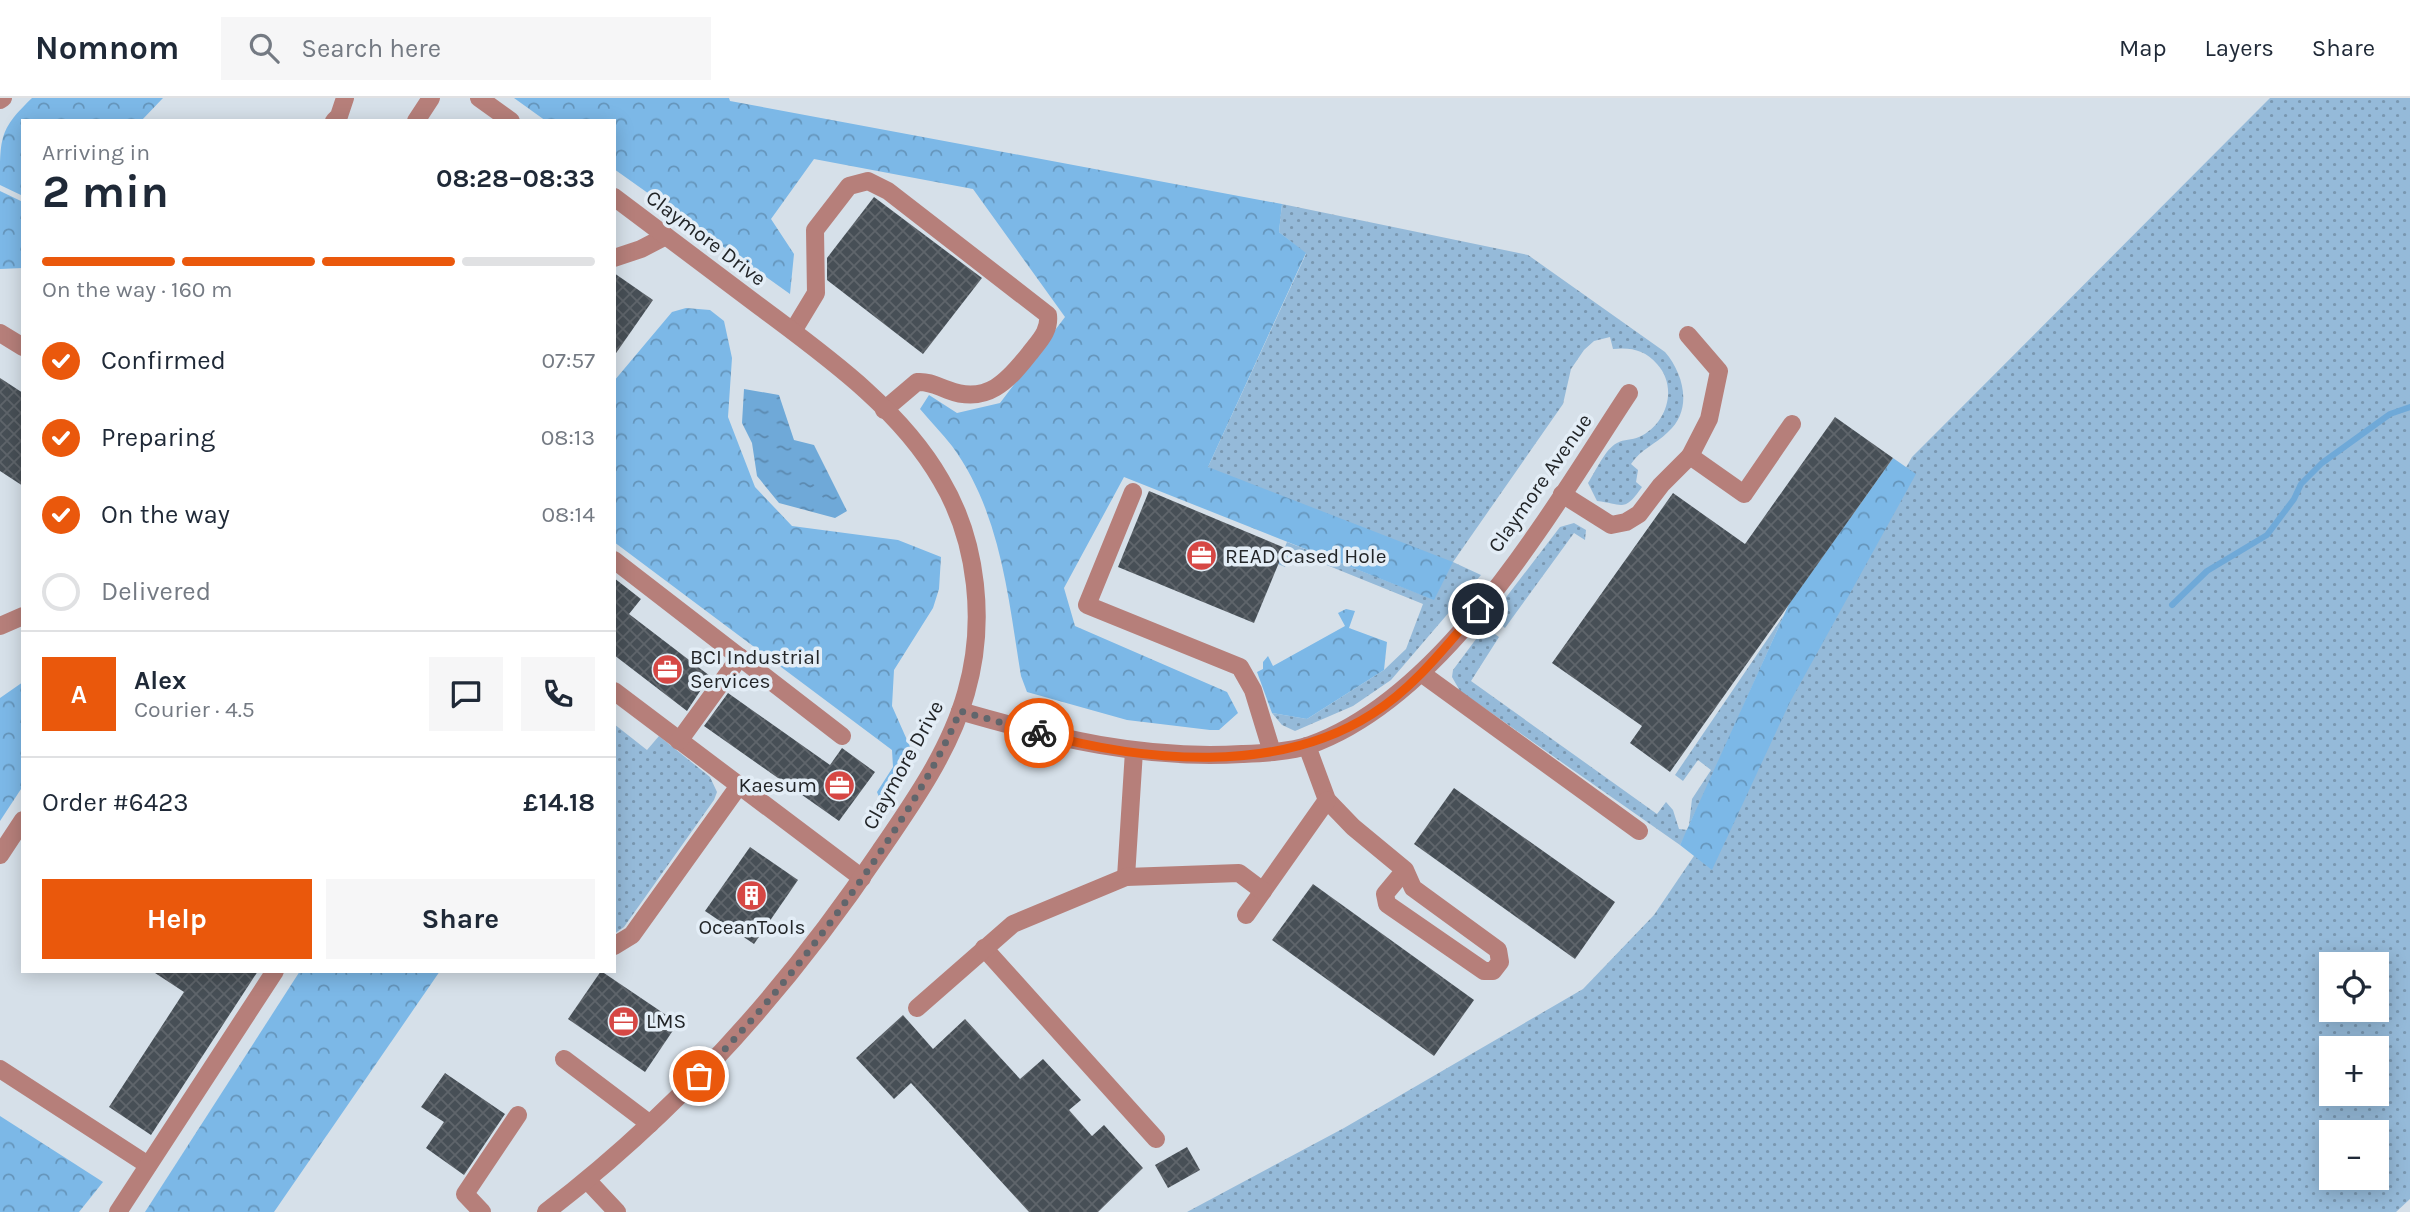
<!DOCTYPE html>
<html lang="en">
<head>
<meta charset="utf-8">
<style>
  body { margin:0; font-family:Karla,sans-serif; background:#f6f6f7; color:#1f2937; height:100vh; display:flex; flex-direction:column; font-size:26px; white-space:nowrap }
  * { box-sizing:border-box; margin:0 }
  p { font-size:23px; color:#747a83 }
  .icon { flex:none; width:38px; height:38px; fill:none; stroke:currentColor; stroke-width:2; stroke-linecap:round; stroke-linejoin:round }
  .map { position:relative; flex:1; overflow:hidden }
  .panel { position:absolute; left:21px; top:21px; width:595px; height:854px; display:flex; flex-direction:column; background:#fff; border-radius:0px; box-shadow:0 4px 18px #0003 }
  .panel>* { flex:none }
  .fabs { position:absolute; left:2319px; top:854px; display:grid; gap:14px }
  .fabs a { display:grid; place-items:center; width:70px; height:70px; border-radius:0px; background:#fff; box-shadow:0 4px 18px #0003; font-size:35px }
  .pin { position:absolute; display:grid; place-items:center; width:60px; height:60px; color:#fff; margin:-30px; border:4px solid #fff; border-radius:50%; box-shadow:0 2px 7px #0007 }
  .courier { position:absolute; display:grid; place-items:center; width:70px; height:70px; margin:-35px; border:5px solid #ea580c; border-radius:50%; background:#fff; color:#222; box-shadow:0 2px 9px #0007 }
  .headline em { font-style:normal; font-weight:700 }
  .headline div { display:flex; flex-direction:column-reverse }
  .headline { display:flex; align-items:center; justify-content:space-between; height:119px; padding:0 21px }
  h1 { font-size:46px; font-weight:700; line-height:52px }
  .bar { display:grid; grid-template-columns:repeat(4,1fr); gap:10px 7px; align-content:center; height:84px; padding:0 21px }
  .bar i { height:9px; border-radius:5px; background:#e0e1e3 }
  .bar .active { background:#ea580c }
  .bar p { grid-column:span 4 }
  .line { display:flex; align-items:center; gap:18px; padding:0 21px; border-top:2px solid #e0e1e3 }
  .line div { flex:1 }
  .round { display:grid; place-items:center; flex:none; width:74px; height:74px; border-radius:0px; background:#f6f6f7 }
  ol { padding:0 21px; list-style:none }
  li { display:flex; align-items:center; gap:21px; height:77px }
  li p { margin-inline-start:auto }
  li .icon { padding:7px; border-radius:50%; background:#ea580c; color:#fff; stroke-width:4 }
  li:last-child { color:#747a83 }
  li i { width:38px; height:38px; border:4px solid #e0e1e3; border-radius:50% }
  .action { display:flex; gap:14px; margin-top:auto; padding:14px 21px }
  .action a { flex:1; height:80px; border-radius:0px; background:#ea580c; color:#fff; font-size:28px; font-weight:700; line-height:80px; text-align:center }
  .action a+a { background:#f6f6f7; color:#1f2937 }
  header { display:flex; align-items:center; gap:42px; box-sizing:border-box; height:98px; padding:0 35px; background:#fff; border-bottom:2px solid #e0e1e3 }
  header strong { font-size:33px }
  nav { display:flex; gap:38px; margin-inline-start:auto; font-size:24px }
  .search { width:490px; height:63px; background:#f6f6f7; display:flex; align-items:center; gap:18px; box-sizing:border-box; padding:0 24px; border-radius:0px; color:#747a83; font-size:26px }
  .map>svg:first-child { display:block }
  .grass { fill:url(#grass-dots); fill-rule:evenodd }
  .forest { fill:url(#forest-crowns) }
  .water { fill:url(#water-ripples) }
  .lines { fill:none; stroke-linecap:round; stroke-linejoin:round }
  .stream { stroke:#6fa9d8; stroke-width:6 }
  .building { fill:url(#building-cross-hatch) }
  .minor { stroke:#b67f7a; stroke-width:18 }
  .done { stroke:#61666c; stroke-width:7; stroke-dasharray:0 12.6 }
  .route { stroke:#ea580c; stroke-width:9 }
  .labels { text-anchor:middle; stroke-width:7; stroke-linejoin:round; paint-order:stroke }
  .street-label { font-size:21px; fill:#222528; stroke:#e3edf6 }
  .poi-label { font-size:21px; fill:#222528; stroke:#e3edf6; text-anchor:start }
</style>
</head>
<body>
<header>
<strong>Nomnom</strong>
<div class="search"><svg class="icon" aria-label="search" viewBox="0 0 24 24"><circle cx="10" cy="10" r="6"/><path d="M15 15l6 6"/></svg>Search here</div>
<nav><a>Map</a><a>Layers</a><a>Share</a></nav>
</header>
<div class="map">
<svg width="2410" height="1114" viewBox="0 0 2410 1114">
  <defs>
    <pattern id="grass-dots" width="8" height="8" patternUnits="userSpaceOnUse" patternTransform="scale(1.75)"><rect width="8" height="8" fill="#95bad9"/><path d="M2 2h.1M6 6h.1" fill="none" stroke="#7997b0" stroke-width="1.8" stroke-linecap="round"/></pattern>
    <pattern id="forest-crowns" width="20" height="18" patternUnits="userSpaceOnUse" patternTransform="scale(1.75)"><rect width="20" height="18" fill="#7cb8e7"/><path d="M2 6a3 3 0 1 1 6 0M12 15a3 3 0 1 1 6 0" fill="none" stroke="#6595bb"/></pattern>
    <pattern id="water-ripples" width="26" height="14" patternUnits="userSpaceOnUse" patternTransform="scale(1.75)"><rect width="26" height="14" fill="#6fa9d8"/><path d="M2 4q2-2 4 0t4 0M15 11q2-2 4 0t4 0" fill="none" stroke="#5b89af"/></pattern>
    <pattern id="building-cross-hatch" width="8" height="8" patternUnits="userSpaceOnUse" patternTransform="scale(1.75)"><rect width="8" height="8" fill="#474f56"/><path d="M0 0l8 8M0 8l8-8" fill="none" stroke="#5f656b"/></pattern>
  </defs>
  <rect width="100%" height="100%" fill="#d6e0e9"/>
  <!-- grass -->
  <g class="grass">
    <path d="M 2270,0 L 2410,0 L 2410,1101 L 2396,1114 L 1187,1114 L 1344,1030 L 1583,891 L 1654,817 L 1698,752 L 1756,633 L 1912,359 ZM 2331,866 L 2376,866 L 2376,912 L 2331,912 ZM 2331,950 L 2376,950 L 2376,996 L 2331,996 ZM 2331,1034 L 2376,1034 L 2376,1080 L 2331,1080 Z"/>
    <path d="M 1282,106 L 1528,157 L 1665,254 C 1684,276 1693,312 1668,334 C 1655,347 1642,350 1631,366 L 1638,372 L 1636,384 L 1642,389 C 1624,415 1623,406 1597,403 L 1588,385 C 1596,373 1605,351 1617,345 C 1624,341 1632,342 1639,339 C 1666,327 1679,290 1657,266 C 1645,252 1631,249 1613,251 L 1610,239 L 1594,243 L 1584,252 L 1571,271 L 1563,306 L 1453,464 L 1481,477 L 1391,582 L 1353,608 L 1295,633 L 1282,627 L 1272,615 L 1307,621 L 1384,572 L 1406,551 L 1423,506 L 1292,453 L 1285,469 L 1278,466 L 1287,444 L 1433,501 L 1208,369 L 1306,156 L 1279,134 Z"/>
    <path d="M 1574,425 L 1586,432 L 1585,442 L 1574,435 L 1505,530 L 1491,519 L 1560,429 Z"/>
    <path d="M 1784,517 L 1701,703 L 1689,727 L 1692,701 L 1711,672 L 1698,662 L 1683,683 L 1675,677 Z"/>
    <path d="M 1485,529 L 1499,539 L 1471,583 L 1657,716 L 1666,704 L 1673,712 L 1679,731 L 1688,732 L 1680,747 L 1460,593 L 1452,579 L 1453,572 Z"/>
    <path d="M 614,626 L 647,652 L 659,638 L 710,679 L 717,694 L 714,702 L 624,829 L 614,836 Z"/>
  </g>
  <!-- forest -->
  <g class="forest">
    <path d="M 32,0 L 163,0 L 141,23 L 23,23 L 23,98 L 0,87 C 0,38 0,31 32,0 Z"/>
    <path d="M 514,0 L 729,0 L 730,3 L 1282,106 L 1279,134 L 1306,155 L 1208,369 L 1453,464 L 1434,502 L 1124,379 L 1064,490 L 1075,528 L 1227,594 L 1238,615 L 1219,632 L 1210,632 L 1127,622 L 1027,594 L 1021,578 C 1008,499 1001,415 952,348 C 942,335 930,323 920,311 L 929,297 L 957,315 L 1000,305 L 1065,219 L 973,91 L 814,61 L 771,121 L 794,156 L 790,196 L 614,71 L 614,23 L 546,23 Z"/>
    <path d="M 0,93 L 23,104 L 23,170 L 0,171 Z"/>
    <path d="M 686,210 L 710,212 L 724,223 L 732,260 L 728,319 L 755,389 L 792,428 L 898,442 L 941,459 L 939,491 L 933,510 L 894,572 L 892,608 L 911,651 L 909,671 L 890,706 L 881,704 L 877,694 L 893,669 L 892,652 L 614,444 L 614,283 L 672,214 Z"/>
    <path d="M 1893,360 L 1916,376 L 1790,604 L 1712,772 L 1680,747 L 1789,506 Z"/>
    <path d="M 1346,511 L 1355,513 L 1349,530 L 1387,544 L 1384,572 L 1307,621 L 1272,615 L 1257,574 L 1263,571 L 1263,564 L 1268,558 L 1273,568 L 1345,528 L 1338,515 Z"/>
    <path d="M 23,584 L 23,688 L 0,723 L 0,600 Z"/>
    <path d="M 300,873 L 440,873 L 274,1114 L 145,1114 Z"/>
    <path d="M 0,1018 L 103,1084 L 79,1114 L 0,1114 Z"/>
  </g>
  <!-- water -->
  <path class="water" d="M 744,291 L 779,297 L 794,342 L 814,347 L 847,413 L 835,420 L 779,405 L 757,378 L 752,345 L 742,325 Z"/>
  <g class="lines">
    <!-- stream -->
    <path class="stream" d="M 2172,507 L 2207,473 L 2267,437 L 2294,401 L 2301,386 L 2322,365 L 2390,316 L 2410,309"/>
  </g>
  <!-- building -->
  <g class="building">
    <path d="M 874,99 L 982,180 L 923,256 L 827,182 L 827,160 Z"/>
    <path d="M 614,175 L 653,202 L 614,258 Z"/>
    <path d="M 0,280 L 23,295 L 23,388 L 0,373 Z"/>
    <path d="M 1835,319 L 1893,360 L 1670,674 L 1630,645 L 1642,628 L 1552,565 L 1673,395 L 1745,446 Z"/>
    <path d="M 1149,393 L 1285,450 L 1254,525 L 1118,469 Z"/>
    <path d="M 614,480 L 641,501 L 629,516 L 710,578 L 687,613 L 614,557 Z"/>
    <path d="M 728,595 L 830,667 L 842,650 L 875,674 L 839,723 L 704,628 Z"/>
    <path d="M 1454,690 L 1615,804 L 1575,861 L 1414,746 Z"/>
    <path d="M 750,749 L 798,782 L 754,846 L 705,813 Z"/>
    <path d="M 1313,786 L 1474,902 L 1434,958 L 1272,842 Z"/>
    <path d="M 152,873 L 258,873 L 151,1037 L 109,1009 L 184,894 Z"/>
    <path d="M 601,873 L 678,925 L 645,974 L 568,921 Z"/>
    <path d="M 903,917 L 933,951 L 965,921 L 1020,981 L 1043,961 L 1081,1002 L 1069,1012 L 1092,1038 L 1104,1027 L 1143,1070 L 1098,1114 L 1029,1114 L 911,985 L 894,1001 L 856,960 Z"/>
    <path d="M 445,975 L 505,1016 L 464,1077 L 426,1050 L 444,1024 L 421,1009 Z"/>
    <path d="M 1187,1049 L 1200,1072 L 1168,1090 L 1155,1067 Z"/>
  </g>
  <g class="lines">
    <!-- minor -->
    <g class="minor">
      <path d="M 479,0 L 511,23"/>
      <path d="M 0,2 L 3,0"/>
      <path d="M 334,23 L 339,18 L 345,0"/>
      <path d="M 416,23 L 431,0"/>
      <path d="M 614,160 L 641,151 L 666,138"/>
      <path d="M 793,233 L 816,195 L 815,132 L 849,88 L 868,83 L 888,93 L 1048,217 C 1050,233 1039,243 1030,255 C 1008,283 987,307 948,292 C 937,288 929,283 917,284 L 884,312"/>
      <path d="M 0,235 L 23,249"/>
      <path d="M 1690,358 L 1744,396 L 1792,326"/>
      <path d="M 1133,394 L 1087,507 L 1240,569 L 1253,592 L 1272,654"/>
      <path d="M 1562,396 L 1611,427 L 1626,424 L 1639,416 L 1661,387 L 1690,358 L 1709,321 L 1719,273 L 1688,237"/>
      <path d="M 614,462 L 842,638"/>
      <path d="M 0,528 L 23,518"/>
      <path d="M 1421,575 L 1639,733"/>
      <path d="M 614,593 L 862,780"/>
      <path d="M 960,613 C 1053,640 1145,662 1242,656 C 1264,655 1289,654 1310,647 C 1447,598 1552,411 1629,295"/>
      <path d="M 679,643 L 740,559"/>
      <path d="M 1307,648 L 1327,702 L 1353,729 L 1405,772 L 1413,790 L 1498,852 L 1500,864 L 1493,873 L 1484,873 L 1387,806 L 1385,796 L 1405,772"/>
      <path d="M 0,757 L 23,722"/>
      <path d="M 1126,779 L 1134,653"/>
      <path d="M 1246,817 L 1327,702"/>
      <path d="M 614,848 L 632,837 L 738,689"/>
      <path d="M 984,850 L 1156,1041"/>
      <path d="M 917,910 L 1013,826 L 1126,779 L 1239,775 L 1263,793"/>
      <path d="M 564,961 L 650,1026"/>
      <path d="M 0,971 L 148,1067"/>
      <path d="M 587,1082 L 617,1114"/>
      <path d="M 118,1114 L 275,873"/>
      <path d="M 482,1114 L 465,1096 L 518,1017"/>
      <path d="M 546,1114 C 678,1013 788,890 880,753 C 913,705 950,652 966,595 C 986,526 978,444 941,382 C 900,310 823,256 759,208 C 710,171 662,135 614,99"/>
    </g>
  </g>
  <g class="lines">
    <!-- done -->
    <path class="done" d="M 699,978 C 765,912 822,839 875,762 C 907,714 938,666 960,613 L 1039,635"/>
    <!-- route -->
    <path class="route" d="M 1039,635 C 1144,664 1277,677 1372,616 C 1414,590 1446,548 1478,511"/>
  </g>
  <!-- icons -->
  <defs>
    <symbol id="office-disc" viewBox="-11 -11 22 22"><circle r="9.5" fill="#d64744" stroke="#e3edf6"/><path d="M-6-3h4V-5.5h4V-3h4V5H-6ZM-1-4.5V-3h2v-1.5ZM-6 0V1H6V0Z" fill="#fff"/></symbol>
    <symbol id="building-disc" viewBox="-11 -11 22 22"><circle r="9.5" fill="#d64744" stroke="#e3edf6"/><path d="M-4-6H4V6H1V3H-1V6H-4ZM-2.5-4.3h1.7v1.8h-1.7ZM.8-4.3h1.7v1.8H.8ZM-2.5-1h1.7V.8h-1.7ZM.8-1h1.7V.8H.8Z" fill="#fff"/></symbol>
  </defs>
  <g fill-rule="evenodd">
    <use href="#office-disc" x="1184" y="440" width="35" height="35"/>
    <use href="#office-disc" x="650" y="554" width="35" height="35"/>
    <use href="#office-disc" x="822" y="670" width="35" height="35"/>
    <use href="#building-disc" x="734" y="780" width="35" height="35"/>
    <use href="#office-disc" x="606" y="906" width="35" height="35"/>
  </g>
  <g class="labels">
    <!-- street labels -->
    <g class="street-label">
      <text transform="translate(706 140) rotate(37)" y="7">Claymore Drive</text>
      <text transform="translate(1540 385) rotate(-55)" y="7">Claymore Avenue</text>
      <text transform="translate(903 667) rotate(-61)" y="7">Claymore Drive</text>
    </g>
    <!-- poi labels -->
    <g class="poi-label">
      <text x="1225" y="465">READ Cased Hole</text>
      <text x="690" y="566">BCI Industrial<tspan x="690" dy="24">Services</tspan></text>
      <text x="817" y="694" text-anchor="end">Kaesum</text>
      <text x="752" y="836" text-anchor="middle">OceanTools</text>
      <text x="646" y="930">LMS</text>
    </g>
  </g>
</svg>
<div class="fabs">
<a><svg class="icon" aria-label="locate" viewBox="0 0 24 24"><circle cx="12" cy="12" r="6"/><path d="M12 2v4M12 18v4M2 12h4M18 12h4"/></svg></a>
<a>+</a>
<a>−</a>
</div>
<div class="pin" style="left:699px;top:978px;background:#ea580c"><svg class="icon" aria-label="bag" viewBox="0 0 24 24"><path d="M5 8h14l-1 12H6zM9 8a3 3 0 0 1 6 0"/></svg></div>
<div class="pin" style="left:1478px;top:511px;background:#1f2937"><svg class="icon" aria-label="home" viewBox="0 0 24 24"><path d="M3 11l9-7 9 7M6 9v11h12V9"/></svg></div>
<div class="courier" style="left:1039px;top:635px"><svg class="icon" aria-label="bike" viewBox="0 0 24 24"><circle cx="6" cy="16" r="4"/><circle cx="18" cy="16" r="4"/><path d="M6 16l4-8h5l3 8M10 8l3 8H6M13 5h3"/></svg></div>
<section class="panel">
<div class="headline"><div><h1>2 min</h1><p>Arriving in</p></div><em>08:28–08:33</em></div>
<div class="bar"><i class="active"></i><i class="active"></i><i class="active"></i><i></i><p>On the way · 160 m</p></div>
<ol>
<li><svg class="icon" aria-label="check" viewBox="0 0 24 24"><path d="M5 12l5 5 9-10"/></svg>Confirmed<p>07:57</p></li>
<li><svg class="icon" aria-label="check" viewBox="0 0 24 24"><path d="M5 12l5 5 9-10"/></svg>Preparing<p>08:13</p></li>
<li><svg class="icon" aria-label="check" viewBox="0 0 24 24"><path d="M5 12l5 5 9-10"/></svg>On the way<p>08:14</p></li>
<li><i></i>Delivered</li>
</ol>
<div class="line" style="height:126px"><b class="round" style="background:#ea580c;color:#fff">A</b><div><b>Alex</b><p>Courier · 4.5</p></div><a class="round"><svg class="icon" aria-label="chat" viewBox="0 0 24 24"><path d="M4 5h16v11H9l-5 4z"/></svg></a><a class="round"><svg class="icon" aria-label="phone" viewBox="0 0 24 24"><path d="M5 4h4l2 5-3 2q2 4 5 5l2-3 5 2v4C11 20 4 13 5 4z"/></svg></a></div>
<div class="line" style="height:91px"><div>Order #6423</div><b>£14.18</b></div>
<div class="action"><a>Help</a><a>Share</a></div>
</section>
</div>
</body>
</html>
